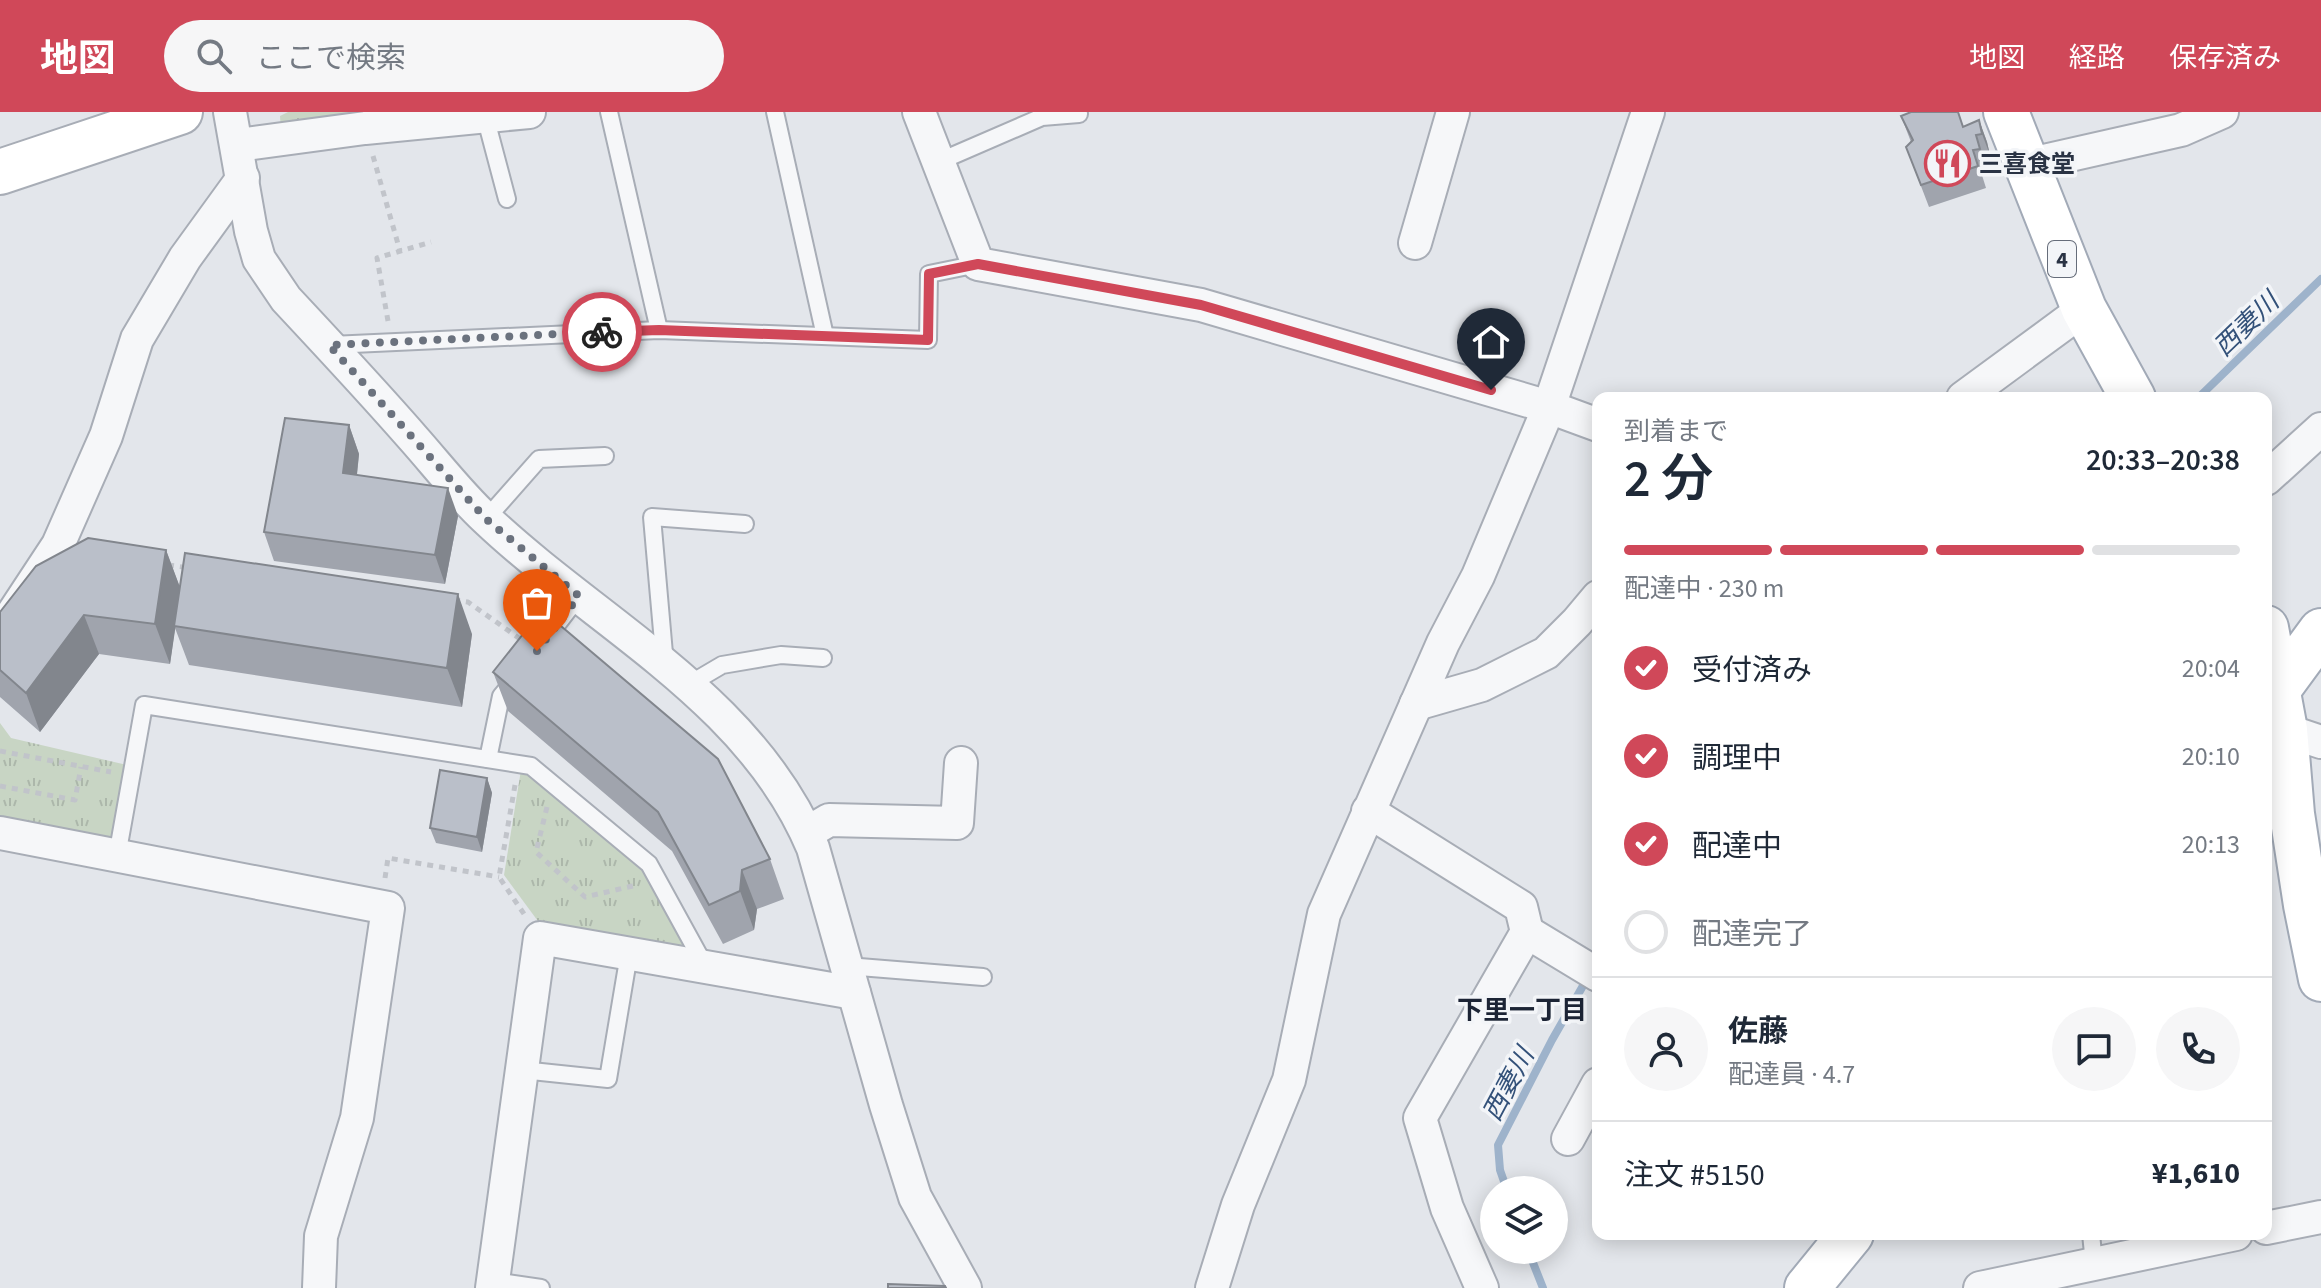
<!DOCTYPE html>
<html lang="ja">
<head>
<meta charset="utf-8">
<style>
  body { margin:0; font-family:"Source Sans 3","Noto Sans JP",sans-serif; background:#f6f6f7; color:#1f2937; height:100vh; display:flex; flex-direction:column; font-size:30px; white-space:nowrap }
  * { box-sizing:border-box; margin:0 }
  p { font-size:26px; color:#747a83 }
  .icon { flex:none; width:44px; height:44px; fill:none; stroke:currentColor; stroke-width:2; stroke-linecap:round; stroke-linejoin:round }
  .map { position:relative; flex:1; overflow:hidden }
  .panel { position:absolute; left:1592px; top:280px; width:680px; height:848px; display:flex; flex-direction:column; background:#fff; border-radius:16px; box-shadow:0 4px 20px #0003 }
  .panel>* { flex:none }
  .controls { position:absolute; left:1480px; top:1064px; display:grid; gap:16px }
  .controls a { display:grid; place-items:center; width:88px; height:88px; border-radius:50%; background:#fff; box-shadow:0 4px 20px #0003; font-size:40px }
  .pin { position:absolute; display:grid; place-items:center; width:68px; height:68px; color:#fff; margin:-82px -34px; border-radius:50% 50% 50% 0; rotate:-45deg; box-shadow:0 0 8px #0007 }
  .pin .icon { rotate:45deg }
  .courier { position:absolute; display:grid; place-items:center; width:80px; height:80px; margin:-40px; border:6px solid #d04859; border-radius:50%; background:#fff; color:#222; box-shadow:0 2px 10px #0007 }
  .head em { font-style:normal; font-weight:600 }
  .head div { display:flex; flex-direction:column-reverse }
  .head { display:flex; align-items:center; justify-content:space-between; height:136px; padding:0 32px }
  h1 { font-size:52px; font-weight:600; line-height:60px }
  .bar { display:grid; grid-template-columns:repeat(4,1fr); gap:12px 8px; align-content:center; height:96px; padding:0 32px }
  .bar i { height:10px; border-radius:6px; background:#e0e1e3 }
  .bar .on { background:#d04859 }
  .bar p { grid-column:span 4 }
  .line { display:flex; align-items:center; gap:20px; padding:0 32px; border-top:2px solid #e0e1e3 }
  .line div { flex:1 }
  .round { display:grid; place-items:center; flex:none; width:84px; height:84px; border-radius:42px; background:#f6f6f7 }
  ol { padding:0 32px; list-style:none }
  li { display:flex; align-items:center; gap:24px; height:88px }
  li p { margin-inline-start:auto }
  li .icon { padding:8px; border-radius:50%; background:#d04859; color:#fff; stroke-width:4 }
  li:last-child { color:#747a83 }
  li i { width:44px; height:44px; border:4px solid #e0e1e3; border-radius:50% }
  header { display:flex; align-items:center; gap:48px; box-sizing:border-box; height:112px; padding:0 40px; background:#d04859; color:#fff }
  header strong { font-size:38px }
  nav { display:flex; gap:44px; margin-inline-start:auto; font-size:28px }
  .search { width:560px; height:72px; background:#f6f6f7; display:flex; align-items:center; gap:20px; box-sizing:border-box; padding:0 28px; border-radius:44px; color:#747a83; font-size:30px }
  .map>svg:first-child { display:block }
  .grass { fill:url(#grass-tufts) }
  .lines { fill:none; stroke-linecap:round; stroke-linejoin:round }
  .stream { stroke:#9eb3cb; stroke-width:8 }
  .lane-casing { stroke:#a8adb6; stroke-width:20 }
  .street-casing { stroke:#a8adb6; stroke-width:36 }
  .secondary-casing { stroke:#a8adb6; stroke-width:48 }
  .primary-casing { stroke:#a2aab7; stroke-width:48 }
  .path { stroke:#c1c4ca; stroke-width:5; stroke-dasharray:6 6; stroke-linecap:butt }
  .lane { stroke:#f6f7f9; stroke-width:16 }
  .street { stroke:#f6f7f9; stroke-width:32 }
  .secondary { stroke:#fff; stroke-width:44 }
  .primary { stroke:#fff; stroke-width:44 }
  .wall { fill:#a0a4ad }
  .shaded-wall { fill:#82868d }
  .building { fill:#babfc9; stroke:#82868d; stroke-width:2 }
  .done { stroke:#6b727e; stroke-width:8; stroke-dasharray:0 14.4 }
  .route { stroke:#d04859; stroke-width:10 }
  .labels { text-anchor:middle; stroke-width:7; stroke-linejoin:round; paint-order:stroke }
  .shield { fill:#f3f5f8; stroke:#666d7a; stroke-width:2 }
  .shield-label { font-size:22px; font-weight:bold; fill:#2a3344 }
  .poi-label { font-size:24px; font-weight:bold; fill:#2a3344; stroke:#f3f5f8; text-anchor:start }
  .water-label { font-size:26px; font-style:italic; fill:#335179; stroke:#f3f5f8 }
  .neighbourhood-label { font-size:26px; font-weight:bold; fill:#1c2435; stroke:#f3f5f8 }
</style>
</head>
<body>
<header>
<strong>地図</strong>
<div class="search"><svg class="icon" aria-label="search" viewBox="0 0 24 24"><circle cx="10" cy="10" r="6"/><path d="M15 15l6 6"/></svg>ここで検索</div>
<nav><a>地図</a><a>経路</a><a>保存済み</a></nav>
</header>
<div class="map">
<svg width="2321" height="1176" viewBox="0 0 2321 1176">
  <defs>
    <pattern id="grass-tufts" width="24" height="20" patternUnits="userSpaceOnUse" patternTransform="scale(2)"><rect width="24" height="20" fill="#c8d5c4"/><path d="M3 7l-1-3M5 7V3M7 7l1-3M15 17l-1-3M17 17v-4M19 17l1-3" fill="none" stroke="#acb7aa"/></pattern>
  </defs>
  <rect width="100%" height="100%" fill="#e3e6eb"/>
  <!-- grass -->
  <g class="grass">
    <path d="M 288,0 L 456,0 L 281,20 L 280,4 Z"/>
    <path d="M 0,611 L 11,626 L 127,653 L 114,734 L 0,711 Z"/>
    <path d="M 521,658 L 531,659 L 645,755 L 695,844 L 543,816 L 504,763 Z"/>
  </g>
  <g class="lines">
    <!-- stream -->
    <g class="stream">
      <path d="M 2198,286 L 2321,167"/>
      <path d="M 1507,1078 L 1500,1058 L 1498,1033 L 1552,928 L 1588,865"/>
      <path d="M 1528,1138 L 1543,1176"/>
    </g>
    <defs>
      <g id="lane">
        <path d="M 609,0 L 659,218"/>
        <path d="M 775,0 L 825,224"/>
        <path d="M 485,4 L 507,87"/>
        <path d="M 938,50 L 1042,5 L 1079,2"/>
        <path d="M 331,233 L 659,218 L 928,228 L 929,162 L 978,152"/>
        <path d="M 486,407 L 539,347 L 605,344"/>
        <path d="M 546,527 L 579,484"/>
        <path d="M 665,553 L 652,405 L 745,412"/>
        <path d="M 688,573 L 722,553 L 781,543 L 823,546"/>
        <path d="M 488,647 L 501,584 L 515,567"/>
        <path d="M 117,744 L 144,593 L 531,654 L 649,752 L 705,854"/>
        <path d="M 847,854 L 983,865"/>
        <path d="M 522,958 L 608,967 L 629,842"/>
        <path d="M 2091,1122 L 2094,1151"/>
        <path d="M 493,1169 L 541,1176"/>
      </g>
      <g id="street">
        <path d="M 230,0 L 251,119 L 259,147 L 286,187 C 329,233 372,279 413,326 C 437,353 460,383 486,407 C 597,512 752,588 813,736 L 886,993 L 915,1085 L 965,1176"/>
        <path d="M 919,0 L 978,152 L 1201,193 L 1549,295 L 1598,313"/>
        <path d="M 238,33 L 365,16 L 529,0"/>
        <path d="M 2026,53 L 2181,18 L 2222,0"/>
        <path d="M 1415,131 L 1453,0"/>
        <path d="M 1963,286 L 2084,197"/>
        <path d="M 2266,367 L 2321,317"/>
        <path d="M 0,521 L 58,433 L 106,324 L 137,227 L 185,146 L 243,66"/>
        <path d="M 1416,592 L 1482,573 L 1546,541 L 1577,510 L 1598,485"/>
        <path d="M 2285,618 L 2321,630"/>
        <path d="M 1368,699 L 1521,795 L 1527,820 L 1420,1006 L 1447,1096 L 1482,1176"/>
        <path d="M 0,721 L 388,796 L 357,1006 L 321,1124 L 319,1176"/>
        <path d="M 807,721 L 829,708 L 957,711 L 961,651"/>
        <path d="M 1527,820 L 1598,863"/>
        <path d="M 1568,1027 L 1598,972"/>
        <path d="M 2266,1116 L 2321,1105"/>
        <path d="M 492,1176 L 540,826 L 854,881"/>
        <path d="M 1212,1176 L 1238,1093 L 1289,968 L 1324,802 L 1443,531 L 1478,464 L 1549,295 L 1648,0"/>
        <path d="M 1980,1176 L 2236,1122"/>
      </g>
      <path id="secondary" d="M 0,60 L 180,0"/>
      <g id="primary">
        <path d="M 2006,0 L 2084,197 L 2133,286"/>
        <path d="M 2266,516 L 2285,618 L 2292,702 L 2306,793 L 2321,867"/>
        <path d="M 2268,591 L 2321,519"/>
        <path d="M 1807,1176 L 1851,1122"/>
      </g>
    </defs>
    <!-- lane casing -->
    <use href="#lane" class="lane-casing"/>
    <!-- street casing -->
    <use href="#street" class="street-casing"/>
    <!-- secondary casing -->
    <use href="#secondary" class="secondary-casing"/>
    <!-- primary casing -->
    <use href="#primary" class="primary-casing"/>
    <!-- path -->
    <g class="path">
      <path d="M 373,44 L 400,139"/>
      <path d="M 388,209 L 377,146 L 431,130"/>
      <path d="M 168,453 L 190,456"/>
      <path d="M 454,488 L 468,490 L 523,529"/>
      <path d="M 0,639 L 111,660"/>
      <path d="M 515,673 L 499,765 L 524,802"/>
      <path d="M 0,674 L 75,688 L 81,655"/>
      <path d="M 547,695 L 536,740 L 585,785 L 637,773"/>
      <path d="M 385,766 L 388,746 L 499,765"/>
    </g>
    <!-- lane -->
    <use href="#lane" class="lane"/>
    <!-- street -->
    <use href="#street" class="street"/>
    <!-- secondary -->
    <use href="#secondary" class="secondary"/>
    <!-- primary -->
    <use href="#primary" class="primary"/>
  </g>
  <!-- wall -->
  <g class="wall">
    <path d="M 1901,4 L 1963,15 L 1979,8 L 1987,30 L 1990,43 L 1984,45 L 1988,58 L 1981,60 L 1986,76 L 1929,95 L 1906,35 L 1911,30 Z"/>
    <path d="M 349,313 L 359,342 L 357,363 L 458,404 L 445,472 L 274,449 L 264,420 Z"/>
    <path d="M 166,438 L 180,476 L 472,522 L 462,595 L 189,553 L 175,516 L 170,552 L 99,542 L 40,620 L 0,585 L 0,500 Z"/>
    <path d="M 493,560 L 770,747 L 784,787 L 757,797 L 754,818 L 723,832 L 672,739 L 508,599 Z"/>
    <path d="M 487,666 L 492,681 L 482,740 L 436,731 L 430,716 Z"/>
  </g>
  <!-- shaded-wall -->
  <g class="shaded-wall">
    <path d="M 1979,8 L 1987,30 L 1990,43 L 1982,22 Z"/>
    <path d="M 349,313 L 359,342 L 354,389 L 343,361 Z"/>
    <path d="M 448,376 L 458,404 L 445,472 L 435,443 Z"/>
    <path d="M 166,438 L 181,478 L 170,552 L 155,512 Z"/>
    <path d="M 458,482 L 472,522 L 462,595 L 447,556 Z"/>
    <path d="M 84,503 L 99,542 L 40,620 L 26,581 Z"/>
    <path d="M 487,666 L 492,681 L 482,740 L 477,725 Z"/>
    <path d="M 742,758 L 757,797 L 754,818 L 740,779 Z"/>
  </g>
  <!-- building -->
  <g class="building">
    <path d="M 1911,0 L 1958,0 L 1963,15 L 1979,8 L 1982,22 L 1976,23 L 1980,37 L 1973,38 L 1978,54 L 1921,73 L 1906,35 L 1913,28 L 1901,4 Z"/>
    <path d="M 285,306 L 349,313 L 343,361 L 448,376 L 435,443 L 264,420 Z"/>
    <path d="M 88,426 L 166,438 L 155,512 L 84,503 L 26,581 L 0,558 L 0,500 L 36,454 Z"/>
    <path d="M 185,441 L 458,482 L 447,556 L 174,514 Z"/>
    <path d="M 542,498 L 718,647 L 770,747 L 742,758 L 740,779 L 709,793 L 658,700 L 493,560 Z"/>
    <path d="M 440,658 L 487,666 L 477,725 L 430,716 Z"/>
    <path d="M 888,1172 L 945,1174 L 946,1176 L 888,1176 Z"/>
  </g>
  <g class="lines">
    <!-- done -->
    <path class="done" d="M 537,539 L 579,484 L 486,407 L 329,233 L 602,220"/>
    <!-- route -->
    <path class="route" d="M 602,220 L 659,218 L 928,228 L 929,162 L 978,152 L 1201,193 L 1491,278"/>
  </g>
  <!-- icons -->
  <defs>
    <symbol id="restaurant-ring" viewBox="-11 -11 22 22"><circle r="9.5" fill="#f3f5f8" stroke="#d04859" stroke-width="1.5"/><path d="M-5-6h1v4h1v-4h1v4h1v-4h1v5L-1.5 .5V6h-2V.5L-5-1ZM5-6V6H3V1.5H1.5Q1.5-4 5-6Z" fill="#d04859"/></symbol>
  </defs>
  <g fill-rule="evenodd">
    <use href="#restaurant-ring" x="1922" y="26" width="51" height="51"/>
  </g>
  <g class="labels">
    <!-- shield labels -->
    <rect class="shield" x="2048" y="129" width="28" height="36" rx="6"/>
    <g class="shield-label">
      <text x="2062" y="155">4</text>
    </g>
    <!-- poi labels -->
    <g class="poi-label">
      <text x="1979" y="60">三喜食堂</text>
    </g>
    <!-- water labels -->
    <g class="water-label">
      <text transform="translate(2246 212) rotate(-44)" y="9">西妻川</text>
      <text transform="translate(1508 972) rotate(-62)" y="9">西妻川</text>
    </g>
    <!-- neighbourhood labels -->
    <g class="neighbourhood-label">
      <text x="1522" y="907">下里一丁目</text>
    </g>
  </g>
</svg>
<div class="controls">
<a><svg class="icon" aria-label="layers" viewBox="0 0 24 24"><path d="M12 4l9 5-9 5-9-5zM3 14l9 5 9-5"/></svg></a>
</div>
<div class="pin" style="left:537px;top:539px;background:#ea580c"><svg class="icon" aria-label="bag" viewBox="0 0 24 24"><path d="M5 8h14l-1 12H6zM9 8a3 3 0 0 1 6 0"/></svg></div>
<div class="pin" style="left:1491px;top:278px;background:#1f2937"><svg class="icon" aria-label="home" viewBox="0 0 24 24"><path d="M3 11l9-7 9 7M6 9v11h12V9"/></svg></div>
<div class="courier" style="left:602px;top:220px"><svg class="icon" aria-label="bike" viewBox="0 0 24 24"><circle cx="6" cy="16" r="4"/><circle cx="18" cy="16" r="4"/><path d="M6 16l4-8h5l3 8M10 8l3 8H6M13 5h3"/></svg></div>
<section class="panel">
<div class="head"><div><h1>2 分</h1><p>到着まで</p></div><em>20:33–20:38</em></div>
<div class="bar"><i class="on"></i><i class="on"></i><i class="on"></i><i></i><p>配達中 · 230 m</p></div>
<ol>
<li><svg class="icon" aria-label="check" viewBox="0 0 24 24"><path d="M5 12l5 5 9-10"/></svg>受付済み<p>20:04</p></li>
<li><svg class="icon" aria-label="check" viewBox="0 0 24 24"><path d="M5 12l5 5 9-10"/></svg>調理中<p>20:10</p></li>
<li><svg class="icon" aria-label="check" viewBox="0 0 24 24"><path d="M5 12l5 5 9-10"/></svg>配達中<p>20:13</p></li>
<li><i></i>配達完了</li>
</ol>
<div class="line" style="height:144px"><a class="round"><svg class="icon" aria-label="person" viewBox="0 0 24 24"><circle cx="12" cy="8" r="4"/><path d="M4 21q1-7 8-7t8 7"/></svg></a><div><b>佐藤</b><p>配達員 · 4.7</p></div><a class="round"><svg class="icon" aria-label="chat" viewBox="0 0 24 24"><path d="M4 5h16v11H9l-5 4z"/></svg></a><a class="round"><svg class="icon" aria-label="phone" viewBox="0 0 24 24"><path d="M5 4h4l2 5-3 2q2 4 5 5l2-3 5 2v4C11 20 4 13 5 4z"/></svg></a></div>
<div class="line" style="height:104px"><div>注文 #5150</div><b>¥1,610</b></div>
</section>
</div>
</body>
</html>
